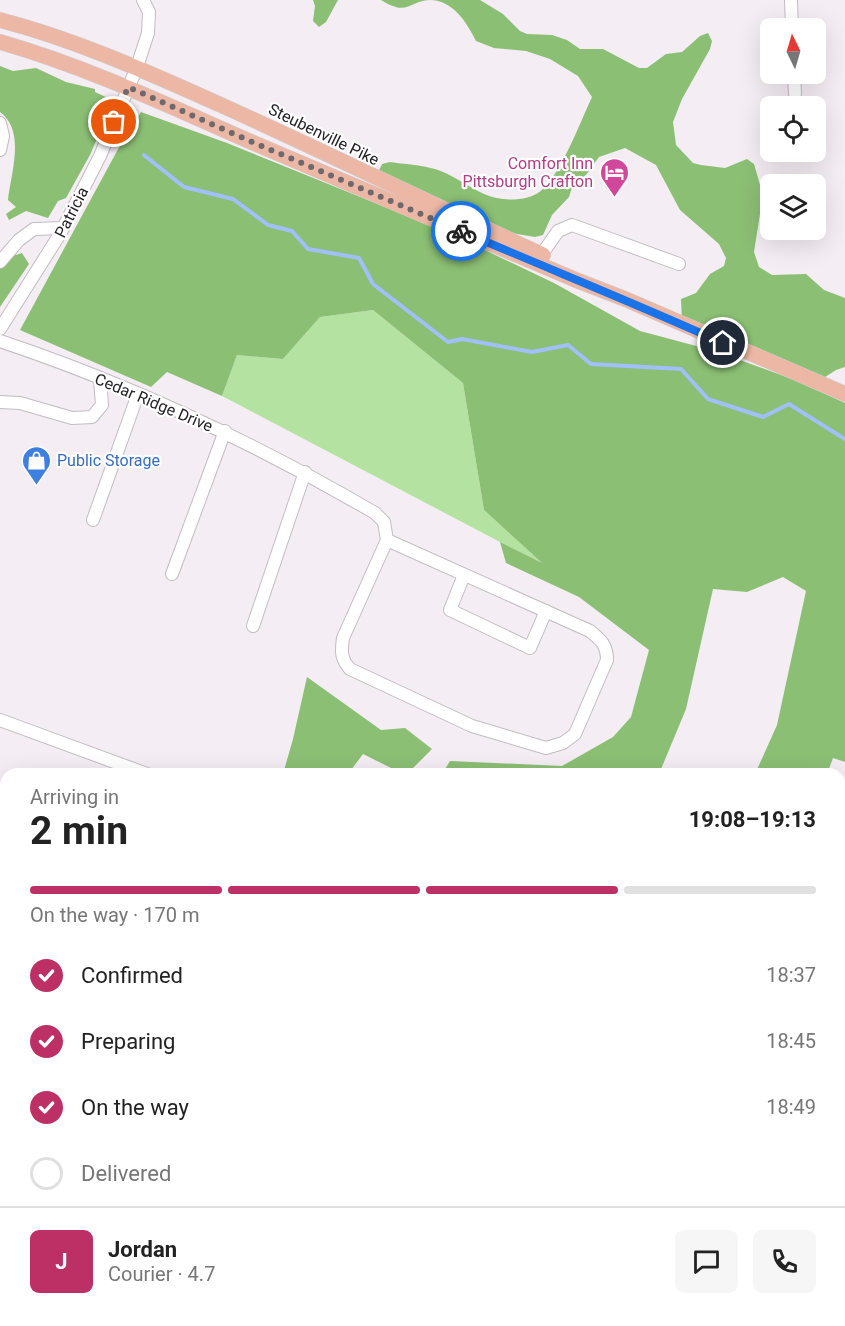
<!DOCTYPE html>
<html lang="en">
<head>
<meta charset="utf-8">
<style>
  body { margin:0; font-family:Roboto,sans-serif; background:#f6f6f6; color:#222; height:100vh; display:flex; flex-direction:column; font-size:22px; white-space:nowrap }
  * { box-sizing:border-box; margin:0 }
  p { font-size:20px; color:#767676 }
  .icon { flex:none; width:33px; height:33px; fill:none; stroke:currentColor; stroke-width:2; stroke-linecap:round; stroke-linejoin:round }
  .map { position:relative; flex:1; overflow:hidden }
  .drawer { position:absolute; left:0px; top:768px; width:846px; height:558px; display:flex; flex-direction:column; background:#fff; border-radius:18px 18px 0 0; box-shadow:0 6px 24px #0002 }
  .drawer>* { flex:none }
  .needle { width:39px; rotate:355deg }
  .fabs { position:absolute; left:760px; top:18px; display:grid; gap:12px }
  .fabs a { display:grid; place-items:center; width:66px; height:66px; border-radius:9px; background:#fff; box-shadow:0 6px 24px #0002; font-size:30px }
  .pin { position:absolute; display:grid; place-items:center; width:51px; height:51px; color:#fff; margin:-26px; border:3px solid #fff; border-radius:50%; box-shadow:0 2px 6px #0007 }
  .courier { position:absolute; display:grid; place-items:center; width:60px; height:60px; margin:-30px; border:4px solid #1a73e8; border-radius:50%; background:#fff; color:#222; box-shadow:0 2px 8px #0007 }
  .head em { font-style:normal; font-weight:700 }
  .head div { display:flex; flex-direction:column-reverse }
  .head { display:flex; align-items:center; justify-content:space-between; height:102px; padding:0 30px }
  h1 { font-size:39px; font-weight:700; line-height:45px }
  .bar { display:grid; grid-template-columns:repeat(4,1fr); gap:9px 6px; align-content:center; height:72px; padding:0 30px }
  .bar i { height:8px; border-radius:4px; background:#e0e0e0 }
  .bar .selected { background:#bc3066 }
  .bar p { grid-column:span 4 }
  .line { display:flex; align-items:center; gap:15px; padding:0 30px; border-top:2px solid #e0e0e0 }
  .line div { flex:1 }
  .round { display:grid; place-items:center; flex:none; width:63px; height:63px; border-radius:9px; background:#f6f6f6 }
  ol { padding:0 30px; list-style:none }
  li { display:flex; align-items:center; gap:18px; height:66px }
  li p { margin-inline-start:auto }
  li .icon { padding:6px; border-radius:50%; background:#bc3066; color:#fff; stroke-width:4 }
  li:last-child { color:#767676 }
  li i { width:33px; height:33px; border:3px solid #e0e0e0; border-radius:50% }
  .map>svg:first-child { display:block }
  .green { fill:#b4e2a1 }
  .forest { fill:#8bbf74 }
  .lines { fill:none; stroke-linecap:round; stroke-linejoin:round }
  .stream { stroke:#a1bffb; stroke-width:4 }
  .minor-casing { stroke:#c2bcc3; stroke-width:14 }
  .major-casing { stroke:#cfcecf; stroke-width:16 }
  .minor { stroke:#fff; stroke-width:12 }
  .major { stroke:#ecb8a5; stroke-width:15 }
  .done { stroke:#6d696d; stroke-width:6; stroke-dasharray:0 10.8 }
  .route { stroke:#1a73e8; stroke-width:8 }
  .labels { text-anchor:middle; stroke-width:4.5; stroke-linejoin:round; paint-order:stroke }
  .street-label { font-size:16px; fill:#242225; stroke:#fff }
  .hotel-label { font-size:16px; fill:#b23c85; stroke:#fff; text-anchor:end }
  .shop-label { font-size:16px; fill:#366cbe; stroke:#fff; text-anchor:start }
</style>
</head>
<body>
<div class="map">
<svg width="845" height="1326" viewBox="0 0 845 1326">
  <rect width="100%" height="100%" fill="#f4edf4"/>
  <!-- green -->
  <path class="green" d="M 373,310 L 463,383 L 484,510 L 544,565 L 222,396 L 237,355 L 283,359 L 320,317 Z"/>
  <!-- forest -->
  <g class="forest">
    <path d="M 313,0 L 338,0 L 326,22 L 319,27 L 313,21 L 315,6 Z"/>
    <path d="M 381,0 L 480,0 L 503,14 L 520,31 L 527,34 L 552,35 L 567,40 L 580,49 L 603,49 L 639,68 L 647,68 L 666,54 L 682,52 L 700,36 L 708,33 L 712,41 L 710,49 L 682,99 L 673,122 L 676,145 L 693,163 L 701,165 L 725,168 L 747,159 L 754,164 L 763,195 L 754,252 L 759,267 L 772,275 L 806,274 L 824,290 L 845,298 L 845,367 L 836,370 L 819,381 L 682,322 L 681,299 L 696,293 L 710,274 L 724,266 L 726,258 L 719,244 L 680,210 L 656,165 L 625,148 L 599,157 L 586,175 L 573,184 L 569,197 L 552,215 L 543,235 L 535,237 L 511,233 L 376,177 L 382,164 L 390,162 C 404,164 421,165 435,169 C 452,174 468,187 484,194 C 500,201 523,202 538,193 C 559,180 581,120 592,97 L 578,76 L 550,59 L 526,51 L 494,48 L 476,41 C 467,23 453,0 430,0 C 408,1 408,17 381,0 Z"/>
    <path d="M 0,66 L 13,71 L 36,68 L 66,82 L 95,89 L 95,92 L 108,98 L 110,108 L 90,155 L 66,198 L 58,201 L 48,218 L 26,211 L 9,220 L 6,214 L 16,207 L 8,200 C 11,173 26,131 0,112 Z"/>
    <path d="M 141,112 L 227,143 L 447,232 L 554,283 L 640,331 L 715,351 L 792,379 L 845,403 L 845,762 L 833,758 L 827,774 L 755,774 L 777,725 L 806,591 L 783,577 L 747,592 L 713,589 L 686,709 L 659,774 L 442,774 L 450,761 L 562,766 L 613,737 L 631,717 L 649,650 L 579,597 L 506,563 L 500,542 L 542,563 L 484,510 L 463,383 L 373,310 L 320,317 L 283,359 L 237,355 L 222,396 L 167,372 L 151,387 L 20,330 L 123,140 Z"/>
    <path d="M 22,253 L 29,264 L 0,307 L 0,260 Z"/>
    <path d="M 307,677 L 381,730 L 405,728 L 432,749 L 407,774 L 387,774 L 391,768 L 363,754 L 348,774 L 283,774 L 293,739 Z"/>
    <path d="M 845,915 L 845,980 L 840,979 L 840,916 Z"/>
    <path d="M 840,1002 L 845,1003 L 845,1316 L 840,1312 Z"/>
    <path d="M 255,1320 L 478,1320 L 475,1326 L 269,1326 Z"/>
  </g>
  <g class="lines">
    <!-- stream -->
    <path class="stream" d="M 144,155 L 184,187 L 233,199 L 268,225 L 292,231 L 308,249 L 359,258 L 373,284 L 448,342 L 462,339 L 532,352 L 568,345 L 591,364 L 681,369 L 708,399 L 763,417 L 789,404 L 845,439"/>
    <defs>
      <g id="minor">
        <path d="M 791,0 L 792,28"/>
        <path d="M 794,74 L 795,94"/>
        <path d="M 0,123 L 3,136 L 0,150"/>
        <path d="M 542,254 L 558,231 L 572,225 L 679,264"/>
        <path d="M 0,262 L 19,240 L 34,229 L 63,228"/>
        <path d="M 0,329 L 60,234 L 100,156 L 137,67 L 148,33 L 149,12 L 143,0"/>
        <path d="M 0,341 C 131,385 255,443 375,513 L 384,522 L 387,540 L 343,638 C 341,652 341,659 350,669 L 472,726 L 546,748 L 563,743 L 575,734 L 607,660 C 607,645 601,640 590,631 L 387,540"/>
        <path d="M 0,402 L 20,403 L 72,418 L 92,417 L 102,405 L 100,379"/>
        <path d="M 93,520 L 138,394"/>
        <path d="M 172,574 L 225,431"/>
        <path d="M 464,575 L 450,610 L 530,648 L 546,611"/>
        <path d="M 253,626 L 305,472"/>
        <path d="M 0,720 L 147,774"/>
        <path d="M 840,907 L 845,905"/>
        <path d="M 840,990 L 845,991"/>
        <path d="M 644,1320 L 658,1326"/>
        <path d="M 36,1326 L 37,1320"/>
        <path d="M 581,1326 L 589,1320"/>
      </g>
      <g id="major">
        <path d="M 0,20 C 77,40 149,73 221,105 C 329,154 435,206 543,255"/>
        <path d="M 0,42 C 87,67 167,105 249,141 C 358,188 467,233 576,280 L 625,299 L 845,394"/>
      </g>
    </defs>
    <!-- minor casing -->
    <use href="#minor" class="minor-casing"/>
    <!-- major casing -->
    <use href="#major" class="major-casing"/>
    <!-- minor -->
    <use href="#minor" class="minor"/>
    <!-- major -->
    <use href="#major" class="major"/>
  </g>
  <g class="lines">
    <!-- done -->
    <path class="done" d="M 114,122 L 128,87 L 250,141 L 461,231"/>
    <!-- route -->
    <path class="route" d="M 461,231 C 549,269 637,304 723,343"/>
  </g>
  <!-- icons -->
  <defs>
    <symbol id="hotel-pin" viewBox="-11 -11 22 30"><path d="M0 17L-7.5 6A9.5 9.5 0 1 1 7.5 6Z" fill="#d1479c" stroke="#fff"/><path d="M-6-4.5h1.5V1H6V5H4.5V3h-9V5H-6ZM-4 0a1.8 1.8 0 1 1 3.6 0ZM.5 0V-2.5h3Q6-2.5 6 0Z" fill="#fff"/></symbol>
    <symbol id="shop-pin" viewBox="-11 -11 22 30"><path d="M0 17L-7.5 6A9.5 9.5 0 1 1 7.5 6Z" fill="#3f7fe0" stroke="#fff"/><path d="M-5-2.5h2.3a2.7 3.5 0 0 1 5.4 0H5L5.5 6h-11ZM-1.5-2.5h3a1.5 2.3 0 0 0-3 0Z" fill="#fff"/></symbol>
  </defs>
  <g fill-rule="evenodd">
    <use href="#hotel-pin" x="598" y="156" width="33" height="45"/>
    <use href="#shop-pin" x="20" y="444" width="33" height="45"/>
  </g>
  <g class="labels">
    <!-- street labels -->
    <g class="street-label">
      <text transform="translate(324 134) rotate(26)" y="6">Steubenville Pike</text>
      <text transform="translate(71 212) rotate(-63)" y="6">Patricia</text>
      <text transform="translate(154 402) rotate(23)" y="6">Cedar Ridge Drive</text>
    </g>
    <!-- hotel labels -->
    <g class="hotel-label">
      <text x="593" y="169">Comfort Inn<tspan x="593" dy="18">Pittsburgh Crafton</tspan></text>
    </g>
    <!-- shop labels -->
    <g class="shop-label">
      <text x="57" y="466">Public Storage</text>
    </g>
  </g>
</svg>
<div class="fabs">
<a><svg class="needle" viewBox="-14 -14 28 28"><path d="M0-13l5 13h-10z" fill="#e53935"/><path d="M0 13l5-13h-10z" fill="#767676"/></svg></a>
<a><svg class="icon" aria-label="locate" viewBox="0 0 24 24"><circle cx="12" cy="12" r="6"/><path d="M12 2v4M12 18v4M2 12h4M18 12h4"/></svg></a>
<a><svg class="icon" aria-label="layers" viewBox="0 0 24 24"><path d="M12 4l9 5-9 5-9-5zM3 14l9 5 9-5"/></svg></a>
</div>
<div class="pin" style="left:114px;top:122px;background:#ea580c"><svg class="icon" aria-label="bag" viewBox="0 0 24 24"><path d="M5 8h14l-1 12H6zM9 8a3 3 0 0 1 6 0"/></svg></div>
<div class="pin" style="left:723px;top:343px;background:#1f2937"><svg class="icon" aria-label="home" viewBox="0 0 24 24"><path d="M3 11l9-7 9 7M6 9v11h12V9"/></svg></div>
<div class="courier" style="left:461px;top:231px"><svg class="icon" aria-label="bike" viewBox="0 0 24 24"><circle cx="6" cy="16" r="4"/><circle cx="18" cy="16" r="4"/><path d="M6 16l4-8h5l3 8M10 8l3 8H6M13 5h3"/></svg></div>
<section class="drawer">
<div class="head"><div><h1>2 min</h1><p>Arriving in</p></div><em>19:08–19:13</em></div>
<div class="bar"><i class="selected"></i><i class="selected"></i><i class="selected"></i><i></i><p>On the way · 170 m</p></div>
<ol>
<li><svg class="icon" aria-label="check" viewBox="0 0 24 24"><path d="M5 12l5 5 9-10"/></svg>Confirmed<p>18:37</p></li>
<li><svg class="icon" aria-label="check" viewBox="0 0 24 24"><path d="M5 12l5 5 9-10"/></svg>Preparing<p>18:45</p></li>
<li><svg class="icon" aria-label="check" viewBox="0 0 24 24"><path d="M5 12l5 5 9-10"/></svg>On the way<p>18:49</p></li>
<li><i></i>Delivered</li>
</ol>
<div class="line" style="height:108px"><b class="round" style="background:#bc3066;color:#fff">J</b><div><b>Jordan</b><p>Courier · 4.7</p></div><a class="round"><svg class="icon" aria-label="chat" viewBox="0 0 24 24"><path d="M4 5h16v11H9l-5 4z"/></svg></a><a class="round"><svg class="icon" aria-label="phone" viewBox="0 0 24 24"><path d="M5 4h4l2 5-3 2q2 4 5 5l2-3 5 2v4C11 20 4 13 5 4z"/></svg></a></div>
</section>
</div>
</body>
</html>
